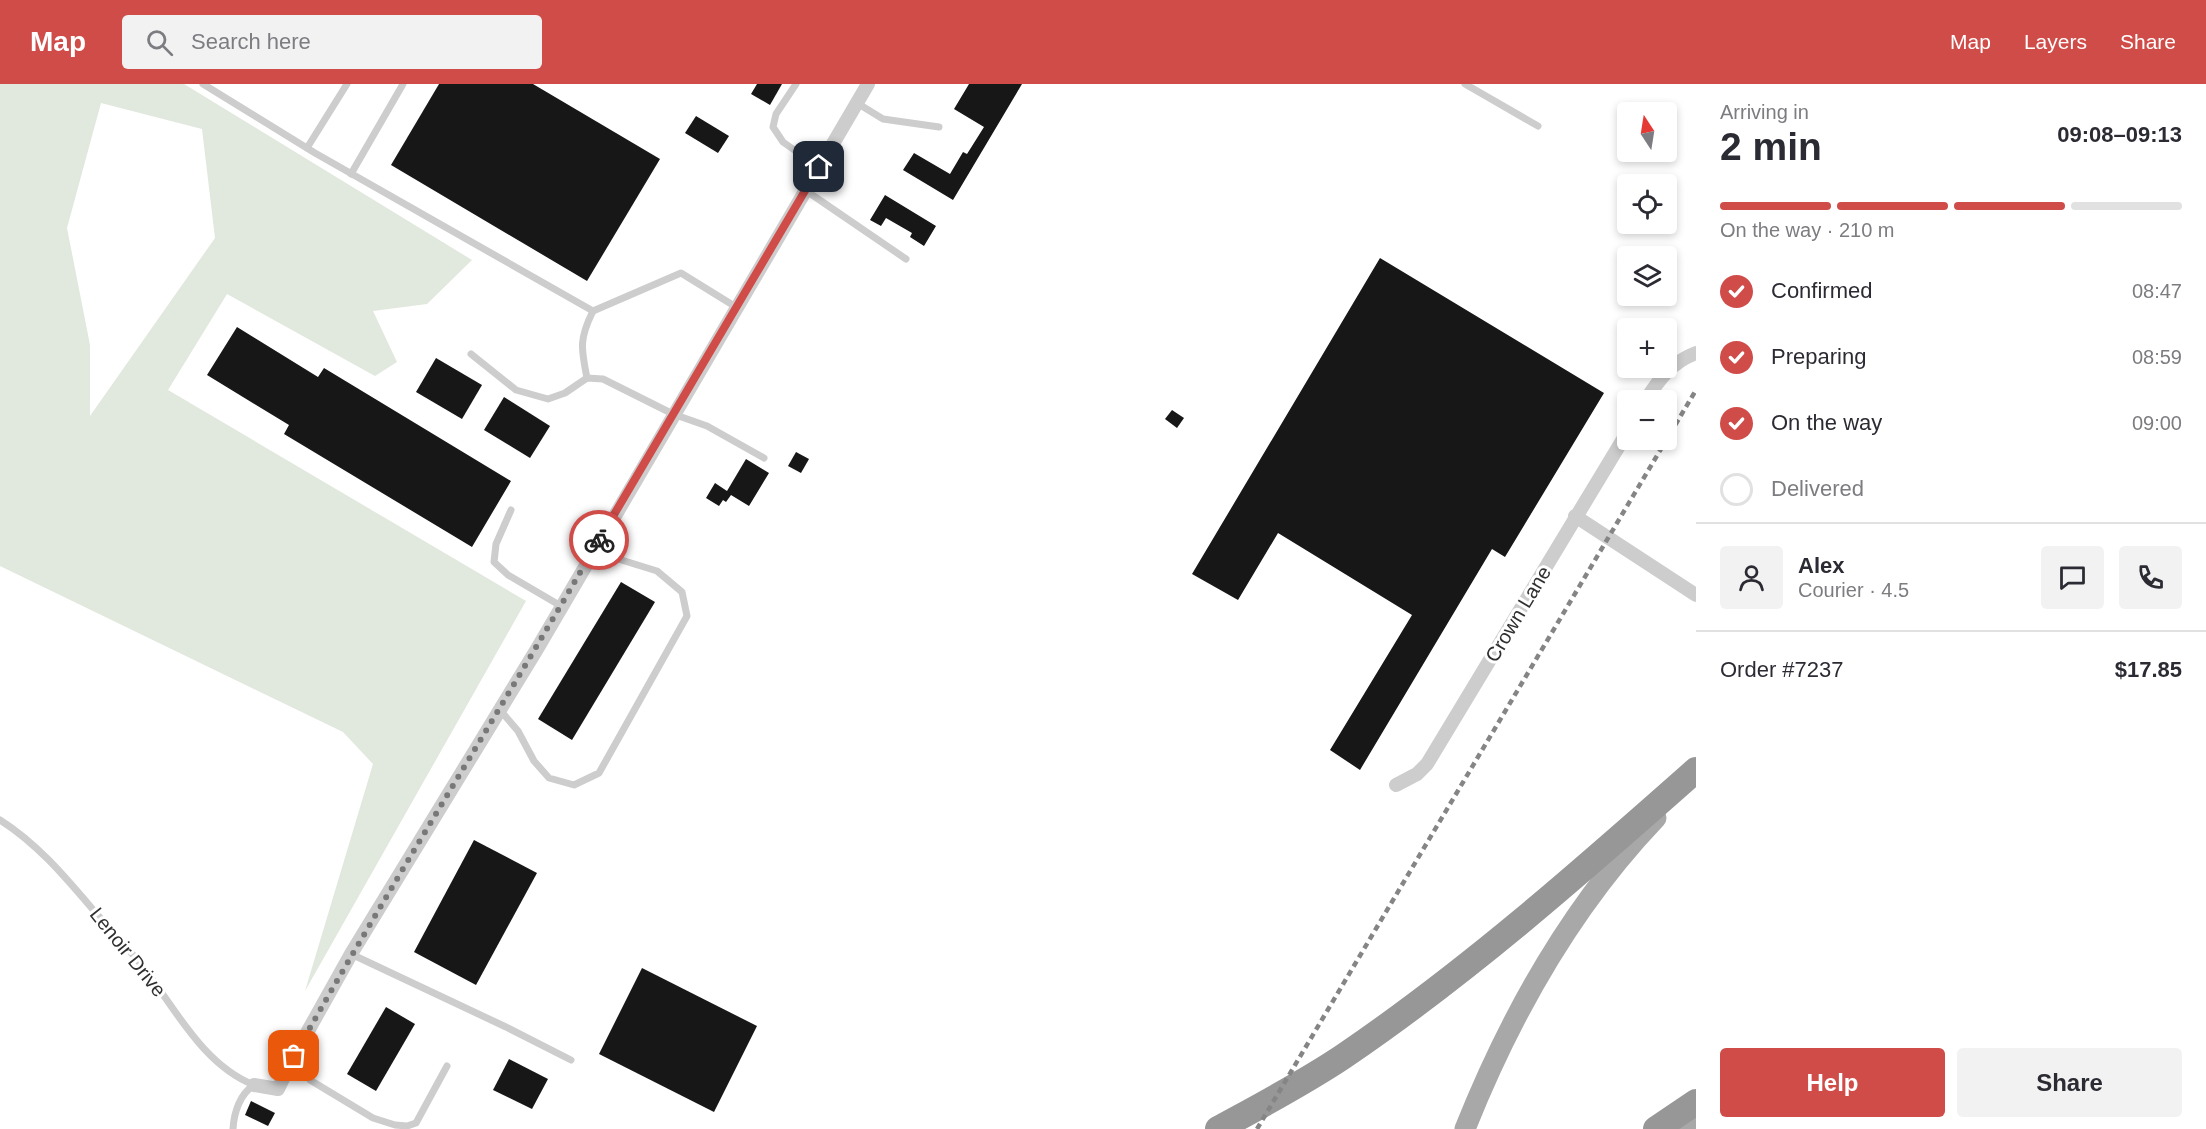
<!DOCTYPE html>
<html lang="en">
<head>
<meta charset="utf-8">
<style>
  body { margin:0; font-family:Helvetica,sans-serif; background:#f2f2f3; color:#2b2b33; height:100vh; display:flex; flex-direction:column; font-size:22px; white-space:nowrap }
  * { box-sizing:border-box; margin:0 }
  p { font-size:20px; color:#7c7c81 }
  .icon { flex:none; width:33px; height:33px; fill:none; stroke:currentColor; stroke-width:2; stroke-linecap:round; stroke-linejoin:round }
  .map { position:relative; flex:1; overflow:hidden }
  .side { display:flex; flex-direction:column; background:#fff; width:510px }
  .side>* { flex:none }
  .needle { width:39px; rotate:348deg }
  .controls { position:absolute; left:1617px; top:18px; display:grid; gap:12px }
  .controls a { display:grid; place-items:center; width:60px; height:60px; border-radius:6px; background:#fff; box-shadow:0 3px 9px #0003; font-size:30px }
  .pin { position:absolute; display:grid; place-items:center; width:51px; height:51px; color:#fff; margin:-26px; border-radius:12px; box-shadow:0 3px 9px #0006 }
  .courier { position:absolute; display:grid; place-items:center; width:60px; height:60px; margin:-30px; border:4px solid #cf4c49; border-radius:50%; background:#fff; color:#222; box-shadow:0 2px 8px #0007 }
  .head em { font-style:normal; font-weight:700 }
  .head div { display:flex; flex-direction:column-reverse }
  .head { display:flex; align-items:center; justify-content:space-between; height:102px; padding:0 24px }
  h1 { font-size:39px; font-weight:700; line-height:45px }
  .bar { display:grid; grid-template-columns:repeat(4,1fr); gap:9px 6px; align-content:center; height:72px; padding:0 24px }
  .bar i { height:8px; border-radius:4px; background:#e1e1e2 }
  .bar .on { background:#cf4c49 }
  .bar p { grid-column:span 4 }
  .line { display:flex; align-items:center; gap:15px; padding:0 24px; border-top:2px solid #e1e1e2 }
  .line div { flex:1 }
  .round { display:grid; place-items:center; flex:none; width:63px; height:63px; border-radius:6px; background:#f2f2f3 }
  ol { padding:0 24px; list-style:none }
  li { display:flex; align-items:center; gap:18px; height:66px }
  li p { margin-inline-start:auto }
  li .icon { padding:6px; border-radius:50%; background:#cf4c49; color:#fff; stroke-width:4 }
  li:last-child { color:#7c7c81 }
  li i { width:33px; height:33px; border:3px solid #e1e1e2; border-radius:50% }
  .action { display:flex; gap:12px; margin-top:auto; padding:12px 24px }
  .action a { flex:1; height:69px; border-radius:6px; background:#cf4c49; color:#fff; font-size:24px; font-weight:700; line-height:69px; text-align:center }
  .action a+a { background:#f2f2f3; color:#2b2b33 }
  header { display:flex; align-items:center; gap:36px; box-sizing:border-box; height:84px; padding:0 30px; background:#cf4c49; color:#fff }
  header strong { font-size:28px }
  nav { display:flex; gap:33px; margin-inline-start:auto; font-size:21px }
  .search { width:420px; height:54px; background:#f2f2f3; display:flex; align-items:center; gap:15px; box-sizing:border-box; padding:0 21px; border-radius:6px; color:#7c7c81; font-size:22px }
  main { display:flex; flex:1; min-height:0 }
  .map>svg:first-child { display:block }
  .green { fill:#e1e8dd; fill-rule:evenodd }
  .building { fill:#171717 }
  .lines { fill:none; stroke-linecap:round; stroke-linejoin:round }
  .service { stroke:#cdcdcd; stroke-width:7 }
  .minor { stroke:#cdcdcd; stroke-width:14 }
  .primary { stroke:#a8a8a8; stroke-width:21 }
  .motorway { stroke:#979797; stroke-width:26 }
  .rail { stroke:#858585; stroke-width:4.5; stroke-dasharray:6 4.5; stroke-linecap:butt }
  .done { stroke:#787878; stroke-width:6; stroke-dasharray:0 10.8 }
  .route { stroke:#cf4c49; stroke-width:8 }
  .labels { text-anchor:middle; stroke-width:6; stroke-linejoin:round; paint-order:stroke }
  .street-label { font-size:20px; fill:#303030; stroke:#fff }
</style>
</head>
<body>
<header>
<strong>Map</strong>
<div class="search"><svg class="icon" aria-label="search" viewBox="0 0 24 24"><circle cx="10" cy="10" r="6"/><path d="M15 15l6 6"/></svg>Search here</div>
<nav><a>Map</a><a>Layers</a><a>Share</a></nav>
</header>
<main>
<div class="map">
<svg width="1696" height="1045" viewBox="0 0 1696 1045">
  <rect width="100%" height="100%" fill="#fff"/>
  <!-- green -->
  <path class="green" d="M 0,0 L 184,0 L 472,176 L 427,220 L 373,227 L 397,278 L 375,292 L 227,210 L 168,306 L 526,517 L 305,907 L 373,680 L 343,648 L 0,482 ZM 101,19 L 202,45 L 215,154 L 90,332 L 90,261 L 67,144 Z"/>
  <!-- building -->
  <g class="building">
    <path d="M 439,0 L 533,0 L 660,75 L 587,197 L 391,81 Z"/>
    <path d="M 757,0 L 782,0 L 770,21 L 751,10 Z"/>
    <path d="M 969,0 L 1022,0 L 953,116 L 903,86 L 914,69 L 950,90 L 963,68 L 967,70 L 984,43 L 954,25 Z"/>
    <path d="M 696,32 L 729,52 L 718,69 L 685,49 Z"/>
    <path d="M 885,111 L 936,142 L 924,162 L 910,153 L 912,149 L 886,134 L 881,142 L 870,136 Z"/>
    <path d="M 1380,174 L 1604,309 L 1505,473 L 1492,465 L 1360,686 L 1330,666 L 1412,531 L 1278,449 L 1238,516 L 1192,490 Z"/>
    <path d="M 237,243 L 318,293 L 324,284 L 511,397 L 472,463 L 284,350 L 289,341 L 207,291 Z"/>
    <path d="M 436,274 L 482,301 L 462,335 L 416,308 Z"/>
    <path d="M 504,313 L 550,342 L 530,374 L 484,346 Z"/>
    <path d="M 1172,326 L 1184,334 L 1177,344 L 1165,335 Z"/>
    <path d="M 796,368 L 809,375 L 801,389 L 788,382 Z"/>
    <path d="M 746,375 L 769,389 L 749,422 L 731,411 L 726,418 L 723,416 L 719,422 L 706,414 L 715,399 L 727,407 Z"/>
    <path d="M 621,498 L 655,518 L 572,656 L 538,635 Z"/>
    <path d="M 474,756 L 537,789 L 476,901 L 414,868 Z"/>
    <path d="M 642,884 L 757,942 L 714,1028 L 599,970 Z"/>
    <path d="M 386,923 L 415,940 L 376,1007 L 347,990 Z"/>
    <path d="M 509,975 L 548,995 L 532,1025 L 493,1006 Z"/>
    <path d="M 251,1017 L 275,1029 L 268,1042 L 245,1031 Z"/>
  </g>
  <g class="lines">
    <!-- service -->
    <g class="service">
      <path d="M 203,0 L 315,69 L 593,227 L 681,189 L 736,223"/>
      <path d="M 796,0 L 776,30 L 773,43 L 783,58 L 818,83"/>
      <path d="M 1465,0 L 1538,42"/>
      <path d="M 857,19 L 883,35 L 939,43"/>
      <path d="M 307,64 L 347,0"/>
      <path d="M 351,90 L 403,0"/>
      <path d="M 805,106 L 906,175"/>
      <path d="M 471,270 L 516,306 L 548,315 L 565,309 L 587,294 L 603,295 L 673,330 L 707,342 L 764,374"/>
      <path d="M 587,294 C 581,264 579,255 593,227"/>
      <path d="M 511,426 L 496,460 L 494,478 L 508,491 L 561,522"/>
      <path d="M 500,626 L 518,647 L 534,677 L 549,694 L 574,701 L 599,689 L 687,532 L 682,508 L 657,487 L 615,474 L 597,461"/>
      <path d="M 0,736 C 38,760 66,794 95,828 C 111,846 128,864 143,883 C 175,924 203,981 254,1001"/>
      <path d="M 351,870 L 506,943 L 571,976"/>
      <path d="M 294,972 L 310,996 L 373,1034 L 395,1041 L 407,1042 L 416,1039 L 447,982"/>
      <path d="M 233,1045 C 234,1028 240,1010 254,1001"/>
    </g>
    <!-- minor -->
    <g class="minor">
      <path d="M 1646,316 C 1659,295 1672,278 1696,269"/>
      <path d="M 1575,432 L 1696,511"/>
      <path d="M 1396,701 L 1417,690 L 1427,680 L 1628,347"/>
      <path d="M 254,1001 L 278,1005 L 294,972 L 351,870 L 537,565 L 868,0"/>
    </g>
    <!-- primary -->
    <g class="primary">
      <path d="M 1465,1045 C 1510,932 1572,822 1656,734"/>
      <path d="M 1686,1045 L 1696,1036"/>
    </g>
    <!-- motorway -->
    <g class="motorway">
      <path d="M 1218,1045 C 1260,1022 1304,999 1344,972 C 1469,887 1583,786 1696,686"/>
      <path d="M 1656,1045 L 1696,1018"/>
    </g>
    <!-- rail -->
    <path class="rail" d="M 1257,1045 L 1696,306"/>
  </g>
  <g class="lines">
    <!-- done -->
    <path class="done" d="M 294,972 C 392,798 499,629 599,456"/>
    <!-- route -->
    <path class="route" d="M 599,456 L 819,83"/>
  </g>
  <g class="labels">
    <!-- street labels -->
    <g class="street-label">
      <text transform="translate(1518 530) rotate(-59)" y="7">Crown Lane</text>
      <text transform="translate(128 868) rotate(51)" y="7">Lenoir Drive</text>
    </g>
  </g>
</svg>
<div class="controls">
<a><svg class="needle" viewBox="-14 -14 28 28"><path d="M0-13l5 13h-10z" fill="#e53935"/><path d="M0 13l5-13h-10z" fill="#7c7c81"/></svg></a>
<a><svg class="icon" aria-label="locate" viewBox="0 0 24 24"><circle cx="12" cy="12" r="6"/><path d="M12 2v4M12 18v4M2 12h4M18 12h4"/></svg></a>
<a><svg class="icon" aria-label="layers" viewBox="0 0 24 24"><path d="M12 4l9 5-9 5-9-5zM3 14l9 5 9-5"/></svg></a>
<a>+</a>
<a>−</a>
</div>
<div class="pin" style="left:294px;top:972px;background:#ea580c"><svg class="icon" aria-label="bag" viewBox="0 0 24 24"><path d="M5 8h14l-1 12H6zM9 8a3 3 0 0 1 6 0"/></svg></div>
<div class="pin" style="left:819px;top:83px;background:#1f2937"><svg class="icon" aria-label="home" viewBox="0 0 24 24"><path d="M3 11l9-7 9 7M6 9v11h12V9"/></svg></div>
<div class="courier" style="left:599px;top:456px"><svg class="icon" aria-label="bike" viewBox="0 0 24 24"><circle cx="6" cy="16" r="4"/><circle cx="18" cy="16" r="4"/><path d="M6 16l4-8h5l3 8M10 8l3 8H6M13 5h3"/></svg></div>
</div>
<section class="side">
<div class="head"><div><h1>2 min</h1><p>Arriving in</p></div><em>09:08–09:13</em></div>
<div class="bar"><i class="on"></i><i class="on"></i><i class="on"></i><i></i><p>On the way · 210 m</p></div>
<ol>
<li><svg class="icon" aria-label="check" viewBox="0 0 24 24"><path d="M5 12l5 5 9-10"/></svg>Confirmed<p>08:47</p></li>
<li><svg class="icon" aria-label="check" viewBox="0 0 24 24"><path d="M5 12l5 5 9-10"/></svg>Preparing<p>08:59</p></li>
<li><svg class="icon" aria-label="check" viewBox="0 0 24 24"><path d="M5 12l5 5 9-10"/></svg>On the way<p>09:00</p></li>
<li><i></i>Delivered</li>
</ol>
<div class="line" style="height:108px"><a class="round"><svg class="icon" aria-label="person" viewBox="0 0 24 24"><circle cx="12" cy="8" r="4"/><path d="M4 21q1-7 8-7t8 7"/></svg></a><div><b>Alex</b><p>Courier · 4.5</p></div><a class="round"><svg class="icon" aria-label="chat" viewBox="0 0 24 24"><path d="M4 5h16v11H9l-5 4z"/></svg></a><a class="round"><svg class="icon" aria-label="phone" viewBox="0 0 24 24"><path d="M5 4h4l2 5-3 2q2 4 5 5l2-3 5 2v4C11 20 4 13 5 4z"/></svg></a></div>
<div class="line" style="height:78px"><div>Order #7237</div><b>$17.85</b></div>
<div class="action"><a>Help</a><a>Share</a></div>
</section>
</main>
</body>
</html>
